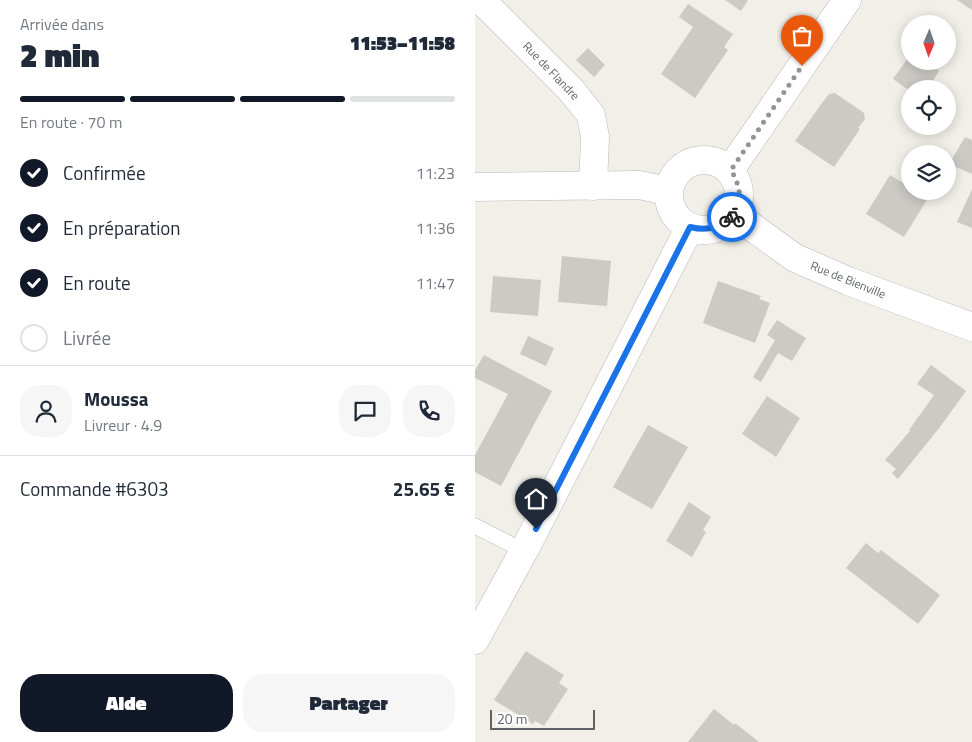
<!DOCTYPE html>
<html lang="fr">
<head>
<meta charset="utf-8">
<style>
  body { margin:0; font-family:"Titillium Web",sans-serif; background:#f6f6f7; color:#1f2937; height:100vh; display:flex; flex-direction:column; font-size:19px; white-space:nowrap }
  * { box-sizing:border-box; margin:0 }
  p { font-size:16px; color:#747a83 }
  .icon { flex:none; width:28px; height:28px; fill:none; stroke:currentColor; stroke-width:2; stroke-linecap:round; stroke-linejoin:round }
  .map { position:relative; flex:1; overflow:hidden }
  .side { display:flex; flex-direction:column; background:#fff; width:475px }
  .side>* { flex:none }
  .needle { width:32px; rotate:182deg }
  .controls { position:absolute; left:426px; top:15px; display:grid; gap:10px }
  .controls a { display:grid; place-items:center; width:55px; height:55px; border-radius:50%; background:#fff; box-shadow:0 2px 12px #0003; font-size:25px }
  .scale { position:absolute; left:15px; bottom:12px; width:105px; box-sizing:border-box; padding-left:5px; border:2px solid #5f6368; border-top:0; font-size:14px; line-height:18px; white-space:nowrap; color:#5f6368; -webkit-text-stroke:4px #fff; paint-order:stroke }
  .pin { position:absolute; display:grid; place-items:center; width:42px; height:42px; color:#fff; margin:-51px -21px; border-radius:50% 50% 50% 0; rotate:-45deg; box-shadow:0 0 5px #0007 }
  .pin .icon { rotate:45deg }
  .courier { position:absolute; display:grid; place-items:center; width:50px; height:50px; margin:-25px; border:4px solid #1a73e8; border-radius:50%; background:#fff; color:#222; box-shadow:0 1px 6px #0007 }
  .head em { font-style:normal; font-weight:800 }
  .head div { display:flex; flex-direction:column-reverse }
  .head { display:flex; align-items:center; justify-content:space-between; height:85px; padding:0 20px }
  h1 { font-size:32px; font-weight:800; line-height:38px }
  .bar { display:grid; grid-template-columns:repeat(4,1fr); gap:8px 5px; align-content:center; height:60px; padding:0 20px }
  .bar i { height:6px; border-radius:4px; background:#e0e1e3 }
  .bar .current { background:#111827 }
  .bar p { grid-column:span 4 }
  .line { display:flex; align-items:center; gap:12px; padding:0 20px; border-top:1px solid #e0e1e3 }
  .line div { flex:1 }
  .round { display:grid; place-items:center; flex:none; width:52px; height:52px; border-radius:20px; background:#f6f6f7 }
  ol { padding:0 20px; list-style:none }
  li { display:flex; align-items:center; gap:15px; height:55px }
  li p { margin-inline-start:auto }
  li .icon { padding:5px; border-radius:50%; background:#111827; color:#fff; stroke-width:4 }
  li:last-child { color:#747a83 }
  li i { width:28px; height:28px; border:2px solid #e0e1e3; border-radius:50% }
  .action { display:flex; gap:10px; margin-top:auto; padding:10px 20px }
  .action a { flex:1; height:58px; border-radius:20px; background:#111827; color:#fff; font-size:20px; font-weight:800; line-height:58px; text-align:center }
  .action a+a { background:#f6f6f7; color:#1f2937 }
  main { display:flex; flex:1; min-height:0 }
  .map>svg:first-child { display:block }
  .building { fill:#cccac5 }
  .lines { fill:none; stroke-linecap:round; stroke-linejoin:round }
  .lane-casing { stroke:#b5b8bc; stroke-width:16 }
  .street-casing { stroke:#b5b8bc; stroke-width:29 }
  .secondary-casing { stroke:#b6babf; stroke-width:29 }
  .lane { stroke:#fff; stroke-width:15 }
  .street { stroke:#fff; stroke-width:28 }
  .secondary { stroke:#fff; stroke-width:28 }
  .done { stroke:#929495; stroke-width:5; stroke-dasharray:0 9 }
  .route { stroke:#1a73e8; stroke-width:6 }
  .labels { text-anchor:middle; stroke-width:4.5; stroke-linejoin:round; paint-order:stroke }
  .street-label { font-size:12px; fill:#5f6368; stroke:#fff }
</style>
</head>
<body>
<main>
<section class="side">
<div class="head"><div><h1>2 min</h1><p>Arrivée dans</p></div><em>11:53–11:58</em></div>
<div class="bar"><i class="current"></i><i class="current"></i><i class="current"></i><i></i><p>En route · 70 m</p></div>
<ol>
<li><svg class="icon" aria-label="check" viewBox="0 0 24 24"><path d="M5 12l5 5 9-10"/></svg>Confirmée<p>11:23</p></li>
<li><svg class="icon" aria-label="check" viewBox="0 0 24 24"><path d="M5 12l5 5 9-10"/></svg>En préparation<p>11:36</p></li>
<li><svg class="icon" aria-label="check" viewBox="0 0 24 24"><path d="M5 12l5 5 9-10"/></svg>En route<p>11:47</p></li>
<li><i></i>Livrée</li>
</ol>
<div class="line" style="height:90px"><a class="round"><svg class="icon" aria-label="person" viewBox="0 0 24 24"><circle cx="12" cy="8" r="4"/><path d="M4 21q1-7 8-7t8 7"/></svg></a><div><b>Moussa</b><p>Livreur · 4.9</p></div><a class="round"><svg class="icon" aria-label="chat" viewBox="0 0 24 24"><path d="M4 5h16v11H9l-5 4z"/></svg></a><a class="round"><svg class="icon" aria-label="phone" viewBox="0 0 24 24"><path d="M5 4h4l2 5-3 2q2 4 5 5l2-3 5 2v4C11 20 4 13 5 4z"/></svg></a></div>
<div class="line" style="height:65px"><div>Commande #6303</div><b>25.65 €</b></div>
<div class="action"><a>Aide</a><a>Partager</a></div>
</section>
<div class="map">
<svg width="497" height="742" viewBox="0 0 497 742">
  <rect width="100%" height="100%" fill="#f1efe8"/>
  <!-- building -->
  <g class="building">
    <path d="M 250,0 L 273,0 L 266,11 Z"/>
    <path d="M 482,0 L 497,0 L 497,10 Z"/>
    <path d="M 213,4 L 258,34 L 249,47 L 253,50 L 220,98 L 186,74 L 218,27 L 204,17 Z"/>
    <path d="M 113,48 L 130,65 L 119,77 L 101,60 Z"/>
    <path d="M 435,55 L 435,61 L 450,61 L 464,71 L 453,89 L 435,89 L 435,91 L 418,79 Z"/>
    <path d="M 360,93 L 389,113 L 390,119 L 383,128 L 385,129 L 359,167 L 320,141 L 347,103 L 354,94 Z"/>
    <path d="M 490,137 L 497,140 L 497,174 L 474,164 Z"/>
    <path d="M 415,175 L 435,187 L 435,191 L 442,191 L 453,198 L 429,237 L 391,214 Z"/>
    <path d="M 497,189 L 497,228 L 482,222 Z"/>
    <path d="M 87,256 L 136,261 L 132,306 L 83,302 Z"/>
    <path d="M 18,276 L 66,280 L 63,316 L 15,312 Z"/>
    <path d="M 243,281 L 286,296 L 284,299 L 295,303 L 280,343 L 228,323 Z"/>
    <path d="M 302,320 L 331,338 L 317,361 L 303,353 L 286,382 L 278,377 L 300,340 L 292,335 Z"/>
    <path d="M 53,336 L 79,348 L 71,366 L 45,354 Z"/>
    <path d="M 9,355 L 77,391 L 26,486 L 0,472 L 0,455 L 33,394 L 0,378 L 0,370 Z"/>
    <path d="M 456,365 L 491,391 L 465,427 L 423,479 L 417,473 L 421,469 L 410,460 L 435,431 L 434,430 L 459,395 L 442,384 Z"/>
    <path d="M 292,396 L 325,418 L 301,457 L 267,434 Z"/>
    <path d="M 173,425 L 213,447 L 177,509 L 138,487 Z"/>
    <path d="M 214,502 L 236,517 L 228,530 L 231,532 L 217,557 L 191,541 Z"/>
    <path d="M 391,543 L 403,553 L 406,550 L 465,595 L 443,624 L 371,568 Z"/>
    <path d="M 51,651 L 89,675 L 84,683 L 93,689 L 69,726 L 60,721 L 58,724 L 19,700 Z"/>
    <path d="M 239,709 L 259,725 L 260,723 L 284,742 L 213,742 Z"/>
  </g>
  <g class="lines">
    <defs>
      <path id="lane" d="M 0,526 L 49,551"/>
      <g id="street">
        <path d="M 6,0 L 96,90 L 116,115 L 120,137 L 118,186"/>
        <path d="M 255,170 L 372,0"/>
        <path d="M 0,640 L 52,545 L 215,227"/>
      </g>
      <g id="secondary">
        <circle cx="229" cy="195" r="35"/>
        <path d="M 0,187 L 164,185 L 194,191"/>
        <path d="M 259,214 L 320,258 L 373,281 L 497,327"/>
      </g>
    </defs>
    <!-- lane casing -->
    <use href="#lane" class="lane-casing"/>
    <!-- street casing -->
    <use href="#street" class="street-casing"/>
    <!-- secondary casing -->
    <use href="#secondary" class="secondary-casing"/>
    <!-- lane -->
    <use href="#lane" class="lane"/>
    <!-- street -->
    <use href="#street" class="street"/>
    <!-- secondary -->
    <use href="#secondary" class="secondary"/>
  </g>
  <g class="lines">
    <!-- done -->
    <path class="done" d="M 257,217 C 269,201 265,186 256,170 L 327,66"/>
    <!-- route -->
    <path class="route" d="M 61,529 L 215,227 C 231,231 245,229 257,217"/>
  </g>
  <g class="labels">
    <!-- street labels -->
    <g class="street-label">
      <text transform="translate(76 71) rotate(46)" y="4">Rue de Flandre</text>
      <text transform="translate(373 280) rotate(22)" y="4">Rue de Bienville</text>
    </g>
  </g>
</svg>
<div class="controls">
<a><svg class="needle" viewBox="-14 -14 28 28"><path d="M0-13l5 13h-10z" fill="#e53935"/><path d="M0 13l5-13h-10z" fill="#747a83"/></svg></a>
<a><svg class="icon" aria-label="locate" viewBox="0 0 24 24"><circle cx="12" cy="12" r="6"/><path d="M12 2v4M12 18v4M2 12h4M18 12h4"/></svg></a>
<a><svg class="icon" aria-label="layers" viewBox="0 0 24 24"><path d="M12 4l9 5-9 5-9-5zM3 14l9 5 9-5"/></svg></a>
</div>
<div class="scale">20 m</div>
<div class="pin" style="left:327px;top:66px;background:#ea580c"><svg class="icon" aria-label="bag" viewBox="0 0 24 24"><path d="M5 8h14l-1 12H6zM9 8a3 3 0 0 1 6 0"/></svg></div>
<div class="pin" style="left:61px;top:529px;background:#1f2937"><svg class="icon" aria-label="home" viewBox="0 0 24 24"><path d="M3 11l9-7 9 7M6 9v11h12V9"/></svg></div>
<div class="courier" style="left:257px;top:217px"><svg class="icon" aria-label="bike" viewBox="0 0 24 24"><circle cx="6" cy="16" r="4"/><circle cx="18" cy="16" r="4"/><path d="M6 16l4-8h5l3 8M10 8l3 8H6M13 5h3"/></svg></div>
</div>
</main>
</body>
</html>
